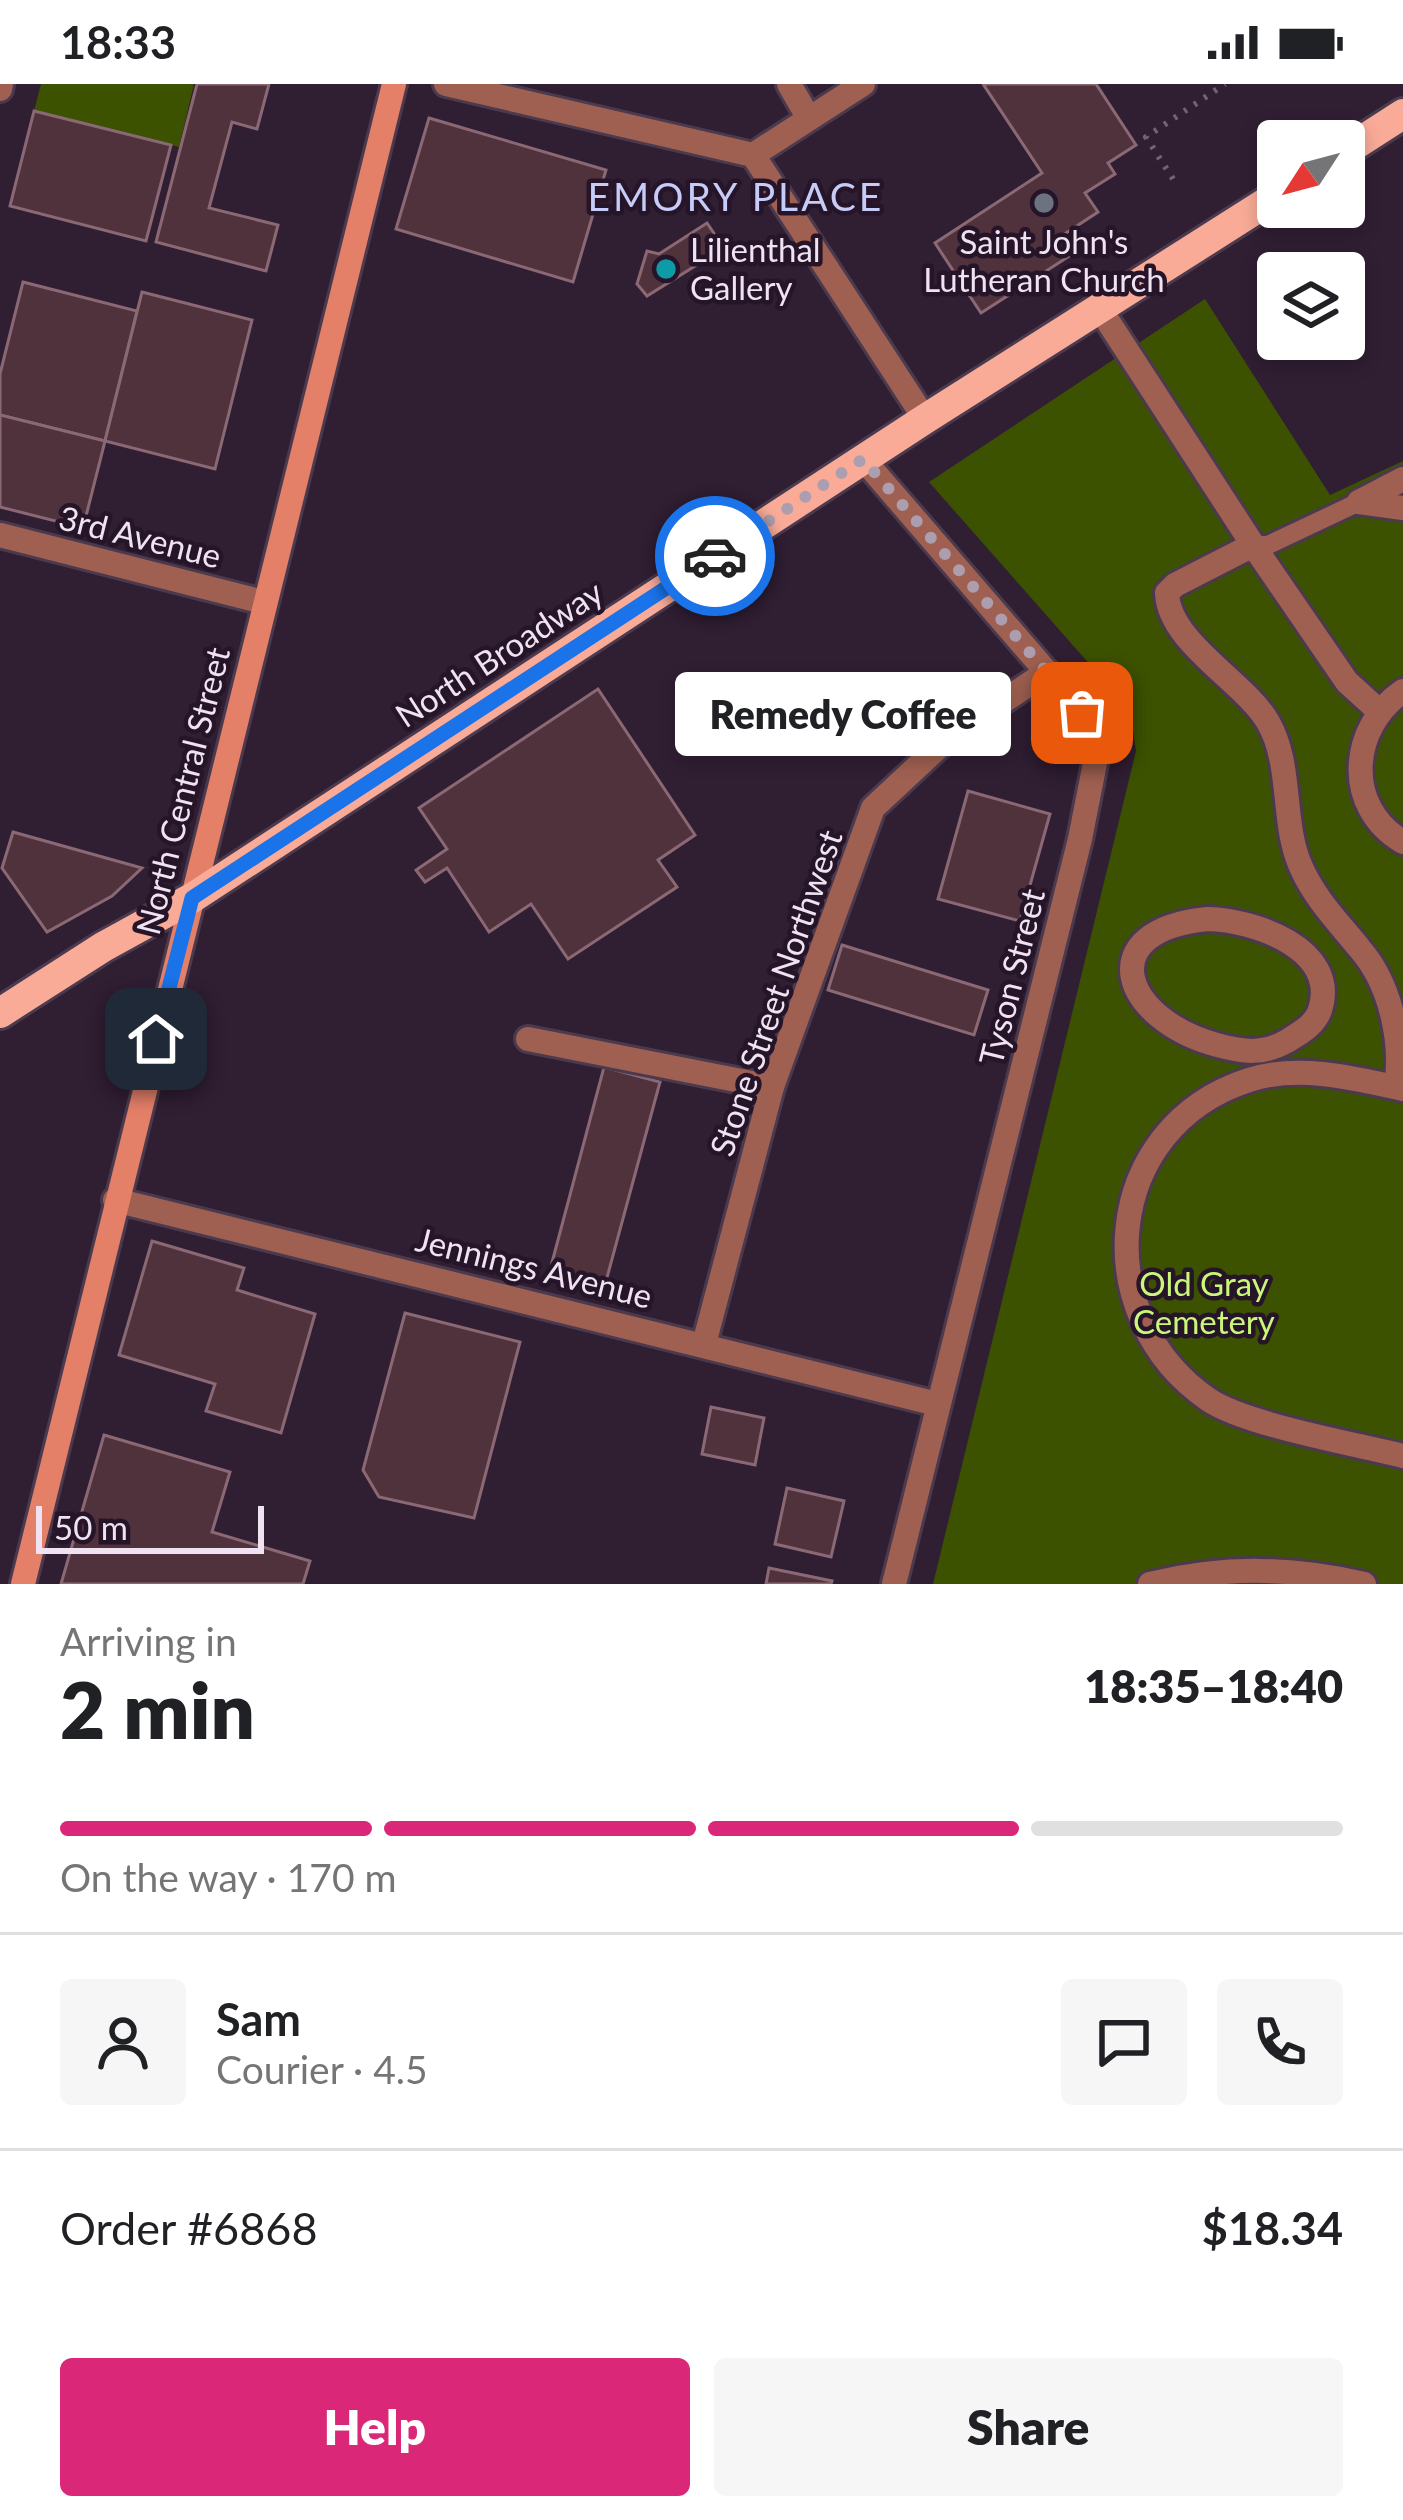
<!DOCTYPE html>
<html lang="en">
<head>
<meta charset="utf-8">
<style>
  body { margin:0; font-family:Lato,sans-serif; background:#f6f6f6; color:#202124; height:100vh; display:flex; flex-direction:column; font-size:45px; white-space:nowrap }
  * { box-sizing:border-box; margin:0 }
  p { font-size:39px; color:#757577 }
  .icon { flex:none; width:66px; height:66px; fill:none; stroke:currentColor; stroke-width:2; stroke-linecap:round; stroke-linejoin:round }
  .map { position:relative; height:1500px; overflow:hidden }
  .details { display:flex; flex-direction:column; background:#fff; flex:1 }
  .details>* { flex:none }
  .needle { width:78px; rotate:234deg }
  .fabs { position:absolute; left:1257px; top:36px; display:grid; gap:24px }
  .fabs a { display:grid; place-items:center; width:108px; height:108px; border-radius:12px; background:#fff; box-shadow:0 6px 18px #0003; font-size:60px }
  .scale { position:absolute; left:36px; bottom:30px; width:228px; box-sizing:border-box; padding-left:12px; border:6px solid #efe3f1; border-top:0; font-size:33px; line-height:42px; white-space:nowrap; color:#efe3f1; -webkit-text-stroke:9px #261429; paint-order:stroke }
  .pin { position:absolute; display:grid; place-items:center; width:102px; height:102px; color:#fff; margin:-51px; border-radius:24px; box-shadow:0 6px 18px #0006 }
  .courier { position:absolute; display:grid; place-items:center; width:120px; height:120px; margin:-60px; border:9px solid #1a73e8; border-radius:50%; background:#fff; color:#222; box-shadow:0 3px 15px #0007 }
  .bubble { position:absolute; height:84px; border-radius:12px; background:#fff; box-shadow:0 6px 18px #0003; font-size:39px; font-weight:800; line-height:84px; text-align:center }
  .summary em { font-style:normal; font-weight:800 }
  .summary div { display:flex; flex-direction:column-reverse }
  .summary { display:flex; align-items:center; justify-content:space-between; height:204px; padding:0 60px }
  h1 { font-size:78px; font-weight:800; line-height:90px }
  .bar { display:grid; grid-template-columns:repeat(4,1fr); gap:18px 12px; align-content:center; height:144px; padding:0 60px }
  .bar i { height:15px; border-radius:9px; background:#e0e0e0 }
  .bar .active { background:#db2777 }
  .bar p { grid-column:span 4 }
  .line { display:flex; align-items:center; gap:30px; padding:0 60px; border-top:3px solid #e0e0e0 }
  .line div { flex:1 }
  .round { display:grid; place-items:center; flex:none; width:126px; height:126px; border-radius:12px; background:#f6f6f6 }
  .cta { display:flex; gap:24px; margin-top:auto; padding:24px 60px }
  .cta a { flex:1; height:138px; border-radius:12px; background:#db2777; color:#fff; font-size:48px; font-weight:800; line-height:138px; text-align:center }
  .cta a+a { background:#f6f6f6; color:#202124 }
  .status { display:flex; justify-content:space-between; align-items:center; height:84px; padding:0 60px; background:#fff; direction:ltr }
  .status svg { height:33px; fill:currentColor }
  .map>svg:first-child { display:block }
  .green { fill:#3c5200 }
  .building { fill:#50323d; stroke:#8b6974; stroke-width:3 }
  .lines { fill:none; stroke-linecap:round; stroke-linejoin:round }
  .lane-casing { stroke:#4b3a4e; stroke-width:24 }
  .street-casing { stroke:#4b3a4e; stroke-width:30 }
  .secondary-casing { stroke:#4b3a4e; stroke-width:30 }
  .primary-casing { stroke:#4b3a4e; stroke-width:36 }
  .path { stroke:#726275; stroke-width:6; stroke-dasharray:3 9; stroke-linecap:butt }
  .lane { stroke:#9f6051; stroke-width:18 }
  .street { stroke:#9f6051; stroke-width:24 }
  .secondary { stroke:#e47f68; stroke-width:24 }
  .primary { stroke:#f9ab98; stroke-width:30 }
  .done { stroke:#ac9eae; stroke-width:12; stroke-dasharray:0 21.6 }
  .route { stroke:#1a73e8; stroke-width:15 }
  .worship-dot { fill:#6b7280; stroke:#261429; stroke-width:4.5 }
  .culture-dot { fill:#0f9aa8; stroke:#261429; stroke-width:4.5 }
  .labels { text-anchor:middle; stroke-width:9; stroke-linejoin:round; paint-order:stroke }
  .poi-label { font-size:33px; fill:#efe3f1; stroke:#261429 }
  .street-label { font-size:33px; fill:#efe3f1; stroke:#261429 }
  .park-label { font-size:33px; fill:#caf679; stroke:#261429 }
  .quarter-label { font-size:39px; letter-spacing:3px; fill:#c6ccf7; stroke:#261429 }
</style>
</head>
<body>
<div class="status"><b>18:33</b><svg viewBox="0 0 49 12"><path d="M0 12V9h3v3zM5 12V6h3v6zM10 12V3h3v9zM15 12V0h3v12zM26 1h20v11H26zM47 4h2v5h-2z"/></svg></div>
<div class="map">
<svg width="1403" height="1500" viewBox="0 0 1403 1500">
  <rect width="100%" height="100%" fill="#301e33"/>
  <!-- green -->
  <g class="green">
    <path d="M 41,0 L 194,0 L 179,63 L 34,27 Z"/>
    <path d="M 1205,215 L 1330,411 L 1403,377 L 1403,1500 L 933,1500 L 1136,667 L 1130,626 L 929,398 Z"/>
  </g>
  <!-- building -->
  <g class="building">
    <path d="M 197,0 L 269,0 L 257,45 L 232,38 L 209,124 L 278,141 L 266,187 L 156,158 Z"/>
    <path d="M 983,0 L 1096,0 L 1136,61 L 1108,79 L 1115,90 L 1085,109 L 1098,128 L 1063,151 L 1074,169 L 981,229 L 935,159 L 1042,89 Z"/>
    <path d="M 34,27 L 171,61 L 146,157 L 10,122 Z"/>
    <path d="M 429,34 L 606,86 L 573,198 L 396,145 Z"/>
    <path d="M 707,139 L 724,164 L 647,212 L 637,200 L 647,167 L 659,170 Z"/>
    <path d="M 23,198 L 137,227 L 105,357 L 0,331 L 0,290 Z"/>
    <path d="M 142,208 L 252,236 L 215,385 L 105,357 Z"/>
    <path d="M 0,331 L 105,357 L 83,444 L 0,423 Z"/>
    <path d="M 598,605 L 695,751 L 658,776 L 677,803 L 568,875 L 531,820 L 489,848 L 447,784 L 425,798 L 416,786 L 447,765 L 419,724 Z"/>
    <path d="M 968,707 L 1050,730 L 1020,837 L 938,815 Z"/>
    <path d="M 13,748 L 142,784 L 112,812 L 47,848 L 2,784 Z"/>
    <path d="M 842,861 L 988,906 L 974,951 L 828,906 Z"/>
    <path d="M 604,983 L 660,998 L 605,1201 L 550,1186 Z"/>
    <path d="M 152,1157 L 244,1184 L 237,1206 L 315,1230 L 281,1349 L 206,1327 L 215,1300 L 119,1271 Z"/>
    <path d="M 405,1229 L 520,1258 L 474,1434 L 379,1413 L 363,1386 Z"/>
    <path d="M 711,1323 L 764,1334 L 755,1381 L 702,1370 Z"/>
    <path d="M 104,1351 L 230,1388 L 212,1448 L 310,1477 L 303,1500 L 61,1500 Z"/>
    <path d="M 787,1404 L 844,1417 L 831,1473 L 775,1460 Z"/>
    <path d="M 769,1484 L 832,1497 L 831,1500 L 766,1500 Z"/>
  </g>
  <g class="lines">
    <defs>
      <path id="lane" d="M 1253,461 L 1268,461 L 1359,418"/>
      <g id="street">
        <path d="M 446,0 L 753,71 L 925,335"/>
        <path d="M 789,0 L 808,33"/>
        <path d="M 0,5 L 1,0"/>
        <path d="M 753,71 L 863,0"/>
        <path d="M 1100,225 L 1253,461 L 1347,598 L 1379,627"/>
        <path d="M 863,375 L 1082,629 L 1097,652 L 1095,679 L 1080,755 L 894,1500"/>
        <path d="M 1359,418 L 1403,395"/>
        <path d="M 1359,418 L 1403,424"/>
        <path d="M 0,451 L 263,518"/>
        <path d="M 1253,461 L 1175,501 L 1167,509 C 1169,559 1244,597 1268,638 C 1293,681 1281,739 1301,783 C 1315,815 1339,839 1360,865 C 1391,901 1403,958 1396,1003"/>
        <path d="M 1403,607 C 1350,643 1343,723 1403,758"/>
        <path d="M 1208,835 C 1252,836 1340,864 1320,926 C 1315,941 1300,949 1287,957 C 1263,971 1243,968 1217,961 C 1121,935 1091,846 1208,835 Z"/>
        <path d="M 528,955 L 772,1003"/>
        <path d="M 1403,1005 C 1354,994 1298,980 1249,996 C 1102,1043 1086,1232 1209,1316 C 1247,1341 1355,1360 1403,1372"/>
        <path d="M 115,1116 L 937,1320"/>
        <path d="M 704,1260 L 772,1003 L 873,724 L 947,655 L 1047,588"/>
        <path d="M 1150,1500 C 1224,1482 1290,1483 1364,1500"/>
      </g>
      <path id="secondary" d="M 23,1500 L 394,0"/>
      <g id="primary">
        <path d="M 1344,68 L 1403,30"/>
        <path d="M 0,929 L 103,863 L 192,814 L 925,335 L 1278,111"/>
      </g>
    </defs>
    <!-- lane casing -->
    <use href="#lane" class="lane-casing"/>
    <!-- street casing -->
    <use href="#street" class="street-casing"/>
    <!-- secondary casing -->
    <use href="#secondary" class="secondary-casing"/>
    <!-- primary casing -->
    <use href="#primary" class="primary-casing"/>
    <!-- path -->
    <path class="path" d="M 1173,95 L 1146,53 L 1225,0"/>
    <!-- lane -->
    <use href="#lane" class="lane"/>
    <!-- street -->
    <use href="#street" class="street"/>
    <!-- secondary -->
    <use href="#secondary" class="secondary"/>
    <!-- primary -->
    <use href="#primary" class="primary"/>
  </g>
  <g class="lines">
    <!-- done -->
    <path class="done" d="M 715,472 L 863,375 L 1082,629"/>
    <!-- route -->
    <path class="route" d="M 156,955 L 192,814 L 715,472"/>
  </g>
  <!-- markers -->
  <circle class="worship-dot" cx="1044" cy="119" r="12"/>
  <circle class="culture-dot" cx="666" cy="185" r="12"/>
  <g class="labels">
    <!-- poi labels -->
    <g class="poi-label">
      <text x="1044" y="170">Saint John's<tspan x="1044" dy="38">Lutheran Church</tspan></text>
      <text x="690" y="178" text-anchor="start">Lilienthal<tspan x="690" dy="38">Gallery</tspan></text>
    </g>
    <!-- street labels -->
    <g class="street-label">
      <text transform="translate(140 453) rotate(14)" y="12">3rd Avenue</text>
      <text transform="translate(499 570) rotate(-33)" y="12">North Broadway</text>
      <text transform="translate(183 707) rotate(-76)" y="12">North Central Street</text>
      <text transform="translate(1012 893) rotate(-76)" y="12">Tyson Street</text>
      <text transform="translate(776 909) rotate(-71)" y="12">Stone Street Northwest</text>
      <text transform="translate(534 1184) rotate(14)" y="12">Jennings Avenue</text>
    </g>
    <!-- park labels -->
    <g class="park-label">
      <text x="1204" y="1212">Old Gray<tspan x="1204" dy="38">Cemetery</tspan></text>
    </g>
    <!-- quarter labels -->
    <g class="quarter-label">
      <text x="736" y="127">EMORY PLACE</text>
    </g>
  </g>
</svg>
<div class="fabs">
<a><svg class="needle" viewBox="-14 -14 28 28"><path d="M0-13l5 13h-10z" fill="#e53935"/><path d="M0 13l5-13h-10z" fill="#757577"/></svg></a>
<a><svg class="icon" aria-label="layers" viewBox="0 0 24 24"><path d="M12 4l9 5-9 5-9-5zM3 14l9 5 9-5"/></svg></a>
</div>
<div class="scale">50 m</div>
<div class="pin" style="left:1082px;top:629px;background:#ea580c"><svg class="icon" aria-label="bag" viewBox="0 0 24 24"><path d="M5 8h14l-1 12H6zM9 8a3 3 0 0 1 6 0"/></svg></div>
<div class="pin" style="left:156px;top:955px;background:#1f2937"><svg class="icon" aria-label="home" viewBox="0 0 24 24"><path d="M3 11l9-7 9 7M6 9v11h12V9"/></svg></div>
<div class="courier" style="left:715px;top:472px"><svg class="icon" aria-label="car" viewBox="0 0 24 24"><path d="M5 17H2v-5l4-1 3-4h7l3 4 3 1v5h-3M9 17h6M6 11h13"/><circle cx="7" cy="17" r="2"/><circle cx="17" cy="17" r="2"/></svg></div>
<div class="bubble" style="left:675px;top:588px;width:336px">Remedy Coffee</div>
</div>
<section class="details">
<div class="summary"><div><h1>2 min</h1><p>Arriving in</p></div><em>18:35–18:40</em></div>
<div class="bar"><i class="active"></i><i class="active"></i><i class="active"></i><i></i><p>On the way · 170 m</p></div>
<div class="line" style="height:216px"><a class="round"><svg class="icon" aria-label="person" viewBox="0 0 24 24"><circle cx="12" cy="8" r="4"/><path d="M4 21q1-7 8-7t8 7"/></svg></a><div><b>Sam</b><p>Courier · 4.5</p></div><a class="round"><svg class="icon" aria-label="chat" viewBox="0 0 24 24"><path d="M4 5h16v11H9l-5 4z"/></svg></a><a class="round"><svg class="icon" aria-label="phone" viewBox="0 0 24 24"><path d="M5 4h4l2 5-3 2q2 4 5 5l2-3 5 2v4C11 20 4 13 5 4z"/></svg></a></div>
<div class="line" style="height:156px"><div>Order #6868</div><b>$18.34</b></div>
<div class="cta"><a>Help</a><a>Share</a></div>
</section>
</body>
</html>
